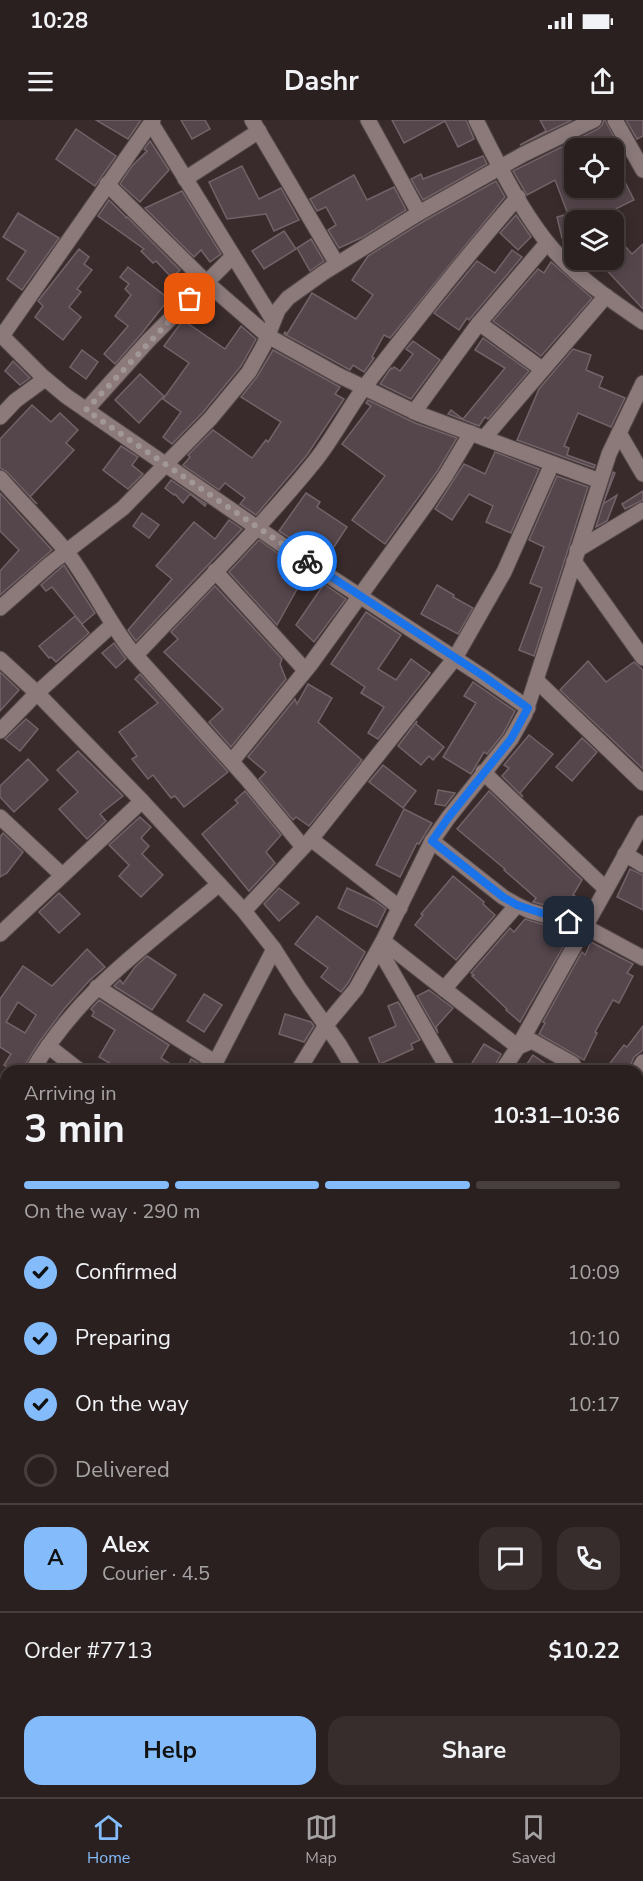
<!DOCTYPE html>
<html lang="en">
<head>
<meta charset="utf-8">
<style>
  body { margin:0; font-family:"Nunito Sans",sans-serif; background:#372d2d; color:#f1f3f6; height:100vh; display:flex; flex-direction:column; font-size:22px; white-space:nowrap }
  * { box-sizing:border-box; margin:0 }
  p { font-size:20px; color:#a6a3a5 }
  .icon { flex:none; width:33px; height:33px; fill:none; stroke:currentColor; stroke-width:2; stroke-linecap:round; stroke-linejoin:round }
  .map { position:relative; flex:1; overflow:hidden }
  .side { position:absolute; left:0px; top:945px; width:644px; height:732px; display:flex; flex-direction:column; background:#2b2020; border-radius:18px 18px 0 0; box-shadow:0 3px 15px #0003,0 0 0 2px #473e3e }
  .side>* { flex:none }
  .buttons { position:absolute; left:564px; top:18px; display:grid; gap:12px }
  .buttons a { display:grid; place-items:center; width:60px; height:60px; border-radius:12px; background:#2b2020; box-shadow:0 3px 15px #0003,0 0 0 2px #473e3e; font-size:30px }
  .pin { position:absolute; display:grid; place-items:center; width:51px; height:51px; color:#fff; margin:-26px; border-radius:12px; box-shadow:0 3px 9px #0006 }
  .courier { position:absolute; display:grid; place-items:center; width:60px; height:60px; margin:-30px; border:4px solid #1a73e8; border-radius:50%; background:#fff; color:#222; box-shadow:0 2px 8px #0007 }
  .overview em { font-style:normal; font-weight:700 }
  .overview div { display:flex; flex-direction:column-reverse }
  .overview { display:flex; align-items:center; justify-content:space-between; height:102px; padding:0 24px }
  h1 { font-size:39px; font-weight:700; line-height:45px }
  .bar { display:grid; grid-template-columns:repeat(4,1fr); gap:9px 6px; align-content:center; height:72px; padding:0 24px }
  .bar i { height:8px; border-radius:4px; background:#473e3e }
  .bar .active { background:#84bcfb }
  .bar p { grid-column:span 4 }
  .line { display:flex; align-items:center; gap:15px; padding:0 24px; border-top:2px solid #473e3e }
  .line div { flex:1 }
  .round { display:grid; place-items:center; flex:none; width:63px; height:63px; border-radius:18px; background:#372d2d }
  ol { padding:0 24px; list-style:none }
  li { display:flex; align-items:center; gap:18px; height:66px }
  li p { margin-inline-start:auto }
  li .icon { padding:6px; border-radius:50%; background:#84bcfb; color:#111; stroke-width:4 }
  li:last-child { color:#a6a3a5 }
  li i { width:33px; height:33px; border:3px solid #473e3e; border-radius:50% }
  .primary-button { display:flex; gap:12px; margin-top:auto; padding:12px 24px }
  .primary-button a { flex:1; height:69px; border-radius:18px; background:#84bcfb; color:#111; font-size:24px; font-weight:700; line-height:69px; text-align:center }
  .primary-button a+a { background:#372d2d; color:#f1f3f6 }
  .status { display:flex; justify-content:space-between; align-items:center; height:42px; padding:0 30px; background:#2b2020; direction:ltr }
  .status svg { height:16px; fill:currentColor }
  header { display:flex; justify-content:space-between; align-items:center; height:78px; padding:0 24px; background:#2b2020; font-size:27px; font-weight:700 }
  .dock { display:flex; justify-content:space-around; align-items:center; height:84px; border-top:2px solid #473e3e; background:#2b2020; font-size:16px; color:#a6a3a5 }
  .dock a { display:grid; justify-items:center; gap:3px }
  .dock .active { color:#84bcfb }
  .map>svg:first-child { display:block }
  .building { fill:#55464c; stroke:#736369; stroke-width:1.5; fill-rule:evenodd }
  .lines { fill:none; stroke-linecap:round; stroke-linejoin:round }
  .street-casing { stroke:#544848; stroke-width:17 }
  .street { stroke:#8c7a7b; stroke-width:15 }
  .done { stroke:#a29797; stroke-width:6; stroke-dasharray:0 10.8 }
  .route { stroke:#1a73e8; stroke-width:8 }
</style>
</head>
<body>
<div class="status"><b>10:28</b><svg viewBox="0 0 49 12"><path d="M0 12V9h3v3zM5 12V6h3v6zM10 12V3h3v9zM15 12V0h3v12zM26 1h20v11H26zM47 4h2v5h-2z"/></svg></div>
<header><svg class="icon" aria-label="menu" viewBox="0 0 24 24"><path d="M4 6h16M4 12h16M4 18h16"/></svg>Dashr<svg class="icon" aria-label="share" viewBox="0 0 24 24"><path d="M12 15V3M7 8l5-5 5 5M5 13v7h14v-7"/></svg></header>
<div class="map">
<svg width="643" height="1677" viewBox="0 0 643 1677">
  <rect width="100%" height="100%" fill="#392b2b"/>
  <!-- building -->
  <g class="building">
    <path d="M 96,0 L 141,0 L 128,19 Z"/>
    <path d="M 181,0 L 205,0 L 210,9 L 192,19 Z"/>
    <path d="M 392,0 L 466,0 L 474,19 L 458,27 L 445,1 L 404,23 Z"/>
    <path d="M 540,0 L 572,0 L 520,25 L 546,11 Z"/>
    <path d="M 604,0 L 605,0 L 617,23 L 605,28 L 574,28 L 574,68 L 583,68 L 586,75 L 601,68 L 615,68 L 625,62 L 634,80 L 593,100 L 573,100 L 574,105 L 571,106 L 573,116 L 562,118 L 557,97 L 568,94 L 555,60 L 527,75 L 513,51 L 598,9 L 602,5 Z"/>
    <path d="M 626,0 L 643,0 L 643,16 L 637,19 Z"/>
    <path d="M 76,9 L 116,36 L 95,66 L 56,39 Z"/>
    <path d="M 150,21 L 169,50 L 140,82 L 120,64 L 132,46 L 147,31 L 144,29 Z"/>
    <path d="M 483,36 L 487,44 L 423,80 L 411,59 L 421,54 L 423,59 Z"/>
    <path d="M 242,46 L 259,79 L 281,68 L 299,100 L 274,111 L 266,94 L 227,99 L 209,62 Z"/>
    <path d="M 354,55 L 367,80 L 394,67 L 406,90 L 363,117 L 339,128 L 328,110 L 336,105 L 326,87 L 317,91 L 310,79 Z"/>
    <path d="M 496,61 L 505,77 L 390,218 L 384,215 L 372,237 L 374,238 L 364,252 L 353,245 L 350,250 L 284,214 L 285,212 L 287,214 L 312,173 L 356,199 L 373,175 L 352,160 L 368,136 L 424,101 Z"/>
    <path d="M 182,71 L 221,134 L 210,142 L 201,130 L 194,137 L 145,88 Z"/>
    <path d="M 109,80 L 126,97 L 125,98 L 127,97 L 180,150 L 172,158 L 156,141 L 153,143 L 141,131 L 144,129 L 98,96 Z"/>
    <path d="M 18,93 L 59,118 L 22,170 L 7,159 L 26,131 L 3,117 Z"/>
    <path d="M 516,95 L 531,117 L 518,130 L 500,113 Z"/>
    <path d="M 284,111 L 296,129 L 264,149 L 252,131 Z"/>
    <path d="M 614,114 L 632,134 L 643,124 L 643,189 L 597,140 L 614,140 Z"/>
    <path d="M 311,119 L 324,141 L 310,151 L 297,128 Z"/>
    <path d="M 79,129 L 89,137 L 84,144 L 92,150 L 77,169 L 81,172 L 69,187 L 81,197 L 63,220 L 35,197 L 43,186 L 38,181 Z"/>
    <path d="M 512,130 L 522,137 L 469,200 L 467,198 L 459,210 L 434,193 L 477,141 L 495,153 Z"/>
    <path d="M 551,142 L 592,178 L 541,236 L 493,201 L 538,149 L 544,153 Z"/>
    <path d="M 128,147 L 169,179 L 142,213 L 115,244 L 104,234 L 128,206 L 115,196 L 131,175 L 125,169 L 129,164 L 120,157 Z"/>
    <path d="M 183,200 L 225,229 L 241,206 L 256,219 L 241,246 L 203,292 L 172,324 L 163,317 L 181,292 L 163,279 L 189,243 L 164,226 Z"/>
    <path d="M 483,218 L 529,251 L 488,299 L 485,297 L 479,306 L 448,294 L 451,290 L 463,299 L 505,248 L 475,230 Z"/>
    <path d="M 413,221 L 440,240 L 411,279 L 380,264 L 391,248 L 392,249 L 394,247 L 400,251 L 413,234 L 406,229 Z"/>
    <path d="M 573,229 L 591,235 L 586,250 L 603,257 L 599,267 L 625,278 L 611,307 L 578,293 L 564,326 L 569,328 L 567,335 L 595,345 L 594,348 L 517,320 L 539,269 Z"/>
    <path d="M 82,230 L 98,242 L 86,259 L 70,247 Z"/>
    <path d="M 273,230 L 340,267 L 335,274 L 344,279 L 307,335 L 256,395 L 240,384 L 245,378 L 225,363 L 219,370 L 183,345 L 190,337 L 188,335 L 213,310 L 252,338 L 266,320 L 268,322 L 281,302 L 241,277 L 257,257 Z"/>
    <path d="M 13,241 L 30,258 L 20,265 L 5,251 Z"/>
    <path d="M 140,254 L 164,276 L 139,303 L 115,280 Z"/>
    <path d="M 368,280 L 415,303 L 457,318 L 438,350 L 385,424 L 352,400 L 385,356 L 342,324 L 371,286 L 366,283 Z"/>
    <path d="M 32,285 L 51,302 L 60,293 L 78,310 L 66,323 L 74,330 L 30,377 L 37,384 L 7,352 L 0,348 L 0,319 Z"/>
    <path d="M 121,326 L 138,337 L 132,345 L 143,354 L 128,369 L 103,350 Z"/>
    <path d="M 495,332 L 539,349 L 511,413 L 486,402 L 493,386 L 469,374 L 452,400 L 435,389 L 464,344 L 485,354 Z"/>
    <path d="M 613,352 L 615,353 L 603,384 L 617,375 L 607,401 L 596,407 Z"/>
    <path d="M 557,356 L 588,367 L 534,536 L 519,530 L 542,468 L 530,463 L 544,427 L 529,420 Z"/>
    <path d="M 171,360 L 206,384 L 205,386 L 190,374 L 183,383 L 175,374 L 174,375 L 165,368 Z"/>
    <path d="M 643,371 L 643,380 L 625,389 L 622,384 Z"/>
    <path d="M 0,373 L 52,430 L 0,475 L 0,451 L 19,430 L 0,411 Z"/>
    <path d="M 306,373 L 320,382 L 317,387 L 347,407 L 330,433 L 321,426 L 316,435 L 279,411 Z"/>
    <path d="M 142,393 L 159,405 L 149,418 L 133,406 Z"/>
    <path d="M 229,400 L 242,409 L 136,521 L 128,510 L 172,459 L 156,446 L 194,402 L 215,419 Z"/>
    <path d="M 259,420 L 306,453 L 277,505 L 229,452 Z"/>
    <path d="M 64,445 L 95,493 L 82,504 L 52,467 L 46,471 L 41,465 Z"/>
    <path d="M 324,464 L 346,479 L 314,522 L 296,505 Z"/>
    <path d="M 437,465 L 454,475 L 453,477 L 473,488 L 458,514 L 421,494 Z"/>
    <path d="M 215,466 L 282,539 L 280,544 L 286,559 L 231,627 L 209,602 L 223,589 L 164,532 L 178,519 L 171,512 Z"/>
    <path d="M 366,492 L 401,515 L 378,549 L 396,560 L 411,539 L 430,553 L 378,619 L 368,613 L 384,587 L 361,573 L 365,567 L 331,544 Z"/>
    <path d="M 75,496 L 89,513 L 56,542 L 51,537 L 49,538 L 39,526 Z"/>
    <path d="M 114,523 L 126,539 L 116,548 L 102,533 Z"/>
    <path d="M 588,541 L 606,562 L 634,542 L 643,550 L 643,649 L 560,570 Z"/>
    <path d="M 0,552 L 19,570 L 0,591 Z"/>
    <path d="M 140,554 L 228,652 L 184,687 L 175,676 L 171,678 L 153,655 L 148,659 L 132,639 L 137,636 L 119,612 L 158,583 L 135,559 Z"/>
    <path d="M 473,562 L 515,591 L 503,614 L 487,634 L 484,632 L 471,654 L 443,637 L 476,583 L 464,576 Z"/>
    <path d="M 308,564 L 332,578 L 318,602 L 362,640 L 309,706 L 296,697 L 293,700 L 259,659 L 266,652 L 248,637 L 295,579 L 297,584 Z"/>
    <path d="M 26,599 L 38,609 L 20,631 L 5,619 Z"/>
    <path d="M 417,601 L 416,604 L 444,627 L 433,640 L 429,636 L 421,645 L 398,626 Z"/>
    <path d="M 529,615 L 553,634 L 520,673 L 523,677 L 502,656 L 509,648 L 504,645 Z"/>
    <path d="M 582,618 L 597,632 L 572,661 L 556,647 Z"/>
    <path d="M 78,631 L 123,676 L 100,694 L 106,701 L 87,719 L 59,689 L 78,672 L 57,650 Z"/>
    <path d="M 28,639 L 48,660 L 14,692 L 0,677 L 0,666 Z"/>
    <path d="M 383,645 L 416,671 L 403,688 L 369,662 Z"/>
    <path d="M 438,670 L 455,673 L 445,686 L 435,684 Z"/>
    <path d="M 245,671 L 281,715 L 266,732 L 275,743 L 249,771 L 202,714 L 238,683 L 235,680 Z"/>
    <path d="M 489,671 L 582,760 L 573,775 L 586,783 L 579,794 L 533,782 L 536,778 L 504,750 L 505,749 L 457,709 Z"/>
    <path d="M 404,689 L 432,703 L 419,724 L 417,723 L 400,757 L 376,745 Z"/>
    <path d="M 140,697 L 151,707 L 141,718 L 149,726 L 142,734 L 163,755 L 141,777 L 119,756 L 129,745 L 109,725 Z"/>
    <path d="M 3,713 L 23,732 L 7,753 L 0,757 L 0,717 Z"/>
    <path d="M 630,749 L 643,755 L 643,790 L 617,777 Z"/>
    <path d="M 453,756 L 484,782 L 483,784 L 495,795 L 456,840 L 415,805 L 423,795 L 421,794 Z"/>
    <path d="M 279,768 L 299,783 L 279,801 L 264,784 Z"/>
    <path d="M 347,768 L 375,781 L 386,789 L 377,807 L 338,788 Z"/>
    <path d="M 59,773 L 80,794 L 59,813 L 39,792 Z"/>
    <path d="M 317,796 L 365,832 L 348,863 L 341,872 L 321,857 L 328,848 L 295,824 Z"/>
    <path d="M 525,799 L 568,812 L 565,818 L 567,820 L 520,902 L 506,890 L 507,889 L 472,856 L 474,855 L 471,853 L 510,808 L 514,812 Z"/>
    <path d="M 591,822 L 633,844 L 627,853 L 633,856 L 619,883 L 613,880 L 595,912 L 597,913 L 584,940 L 539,914 L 545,903 L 543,902 L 582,832 L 585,835 Z"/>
    <path d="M 87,829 L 105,847 L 89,861 L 64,889 L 40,921 L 24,946 L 22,951 L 14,951 L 4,945 L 11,934 L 0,927 L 0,879 L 23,846 L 52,866 ZM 18,882 L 36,895 L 25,913 L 6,902 Z"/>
    <path d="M 147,836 L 176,855 L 152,890 L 114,866 L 120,860 L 123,864 L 135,847 Z"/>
    <path d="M 429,870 L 453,888 L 436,907 L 438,913 L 417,876 Z"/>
    <path d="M 204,874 L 222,885 L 204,912 L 187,901 Z"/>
    <path d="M 99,880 L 169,925 L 161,938 L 181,951 L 123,951 L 99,937 L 115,910 L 92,896 L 94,892 L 91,889 Z"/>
    <path d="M 398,882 L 420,920 L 411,924 L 413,929 L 380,944 L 369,918 L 396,906 L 388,886 Z"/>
    <path d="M 285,894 L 311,902 L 314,906 L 304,922 L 279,914 Z"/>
    <path d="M 643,906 L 643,930 L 634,937 L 628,951 L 604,951 L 624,925 L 627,927 Z"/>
    <path d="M 484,924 L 501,934 L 492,951 L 467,951 Z"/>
    <path d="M 533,935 L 556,951 L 522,951 Z"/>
    <path d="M 191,939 L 203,946 L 201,951 L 186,951 Z"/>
  </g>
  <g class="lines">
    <defs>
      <g id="street">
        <path d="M 252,0 L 337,144"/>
        <path d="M 368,0 L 419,93"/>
        <path d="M 476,0 C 498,44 526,102 560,137 C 584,162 615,183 643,202"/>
        <path d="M 615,0 L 643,50"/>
        <path d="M 151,3 L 273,200"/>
        <path d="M 185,59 L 259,11"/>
        <path d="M 107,64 L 206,162 L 268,216 L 338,255 L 419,294 L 600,361"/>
        <path d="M 479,203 L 542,249"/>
        <path d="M 0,213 L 2,216 L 153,0"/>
        <path d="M 2,216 L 42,256 L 66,276 L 291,431 L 482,556 L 528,588"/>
        <path d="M 86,290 L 148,221 L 233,136"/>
        <path d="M 414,292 L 479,203 L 547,123"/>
        <path d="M 0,297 L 15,281 L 45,259"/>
        <path d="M 619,313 L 643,354"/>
        <path d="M 484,318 L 606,176"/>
        <path d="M 0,358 C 22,383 45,406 66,431 C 90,462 106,498 130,529 L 247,659 L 303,727"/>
        <path d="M 577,430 L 643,390"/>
        <path d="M 574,441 L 643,538"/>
        <path d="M 215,451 L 305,550"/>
        <path d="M 0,488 L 50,444 L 123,388 L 210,299 L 249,252 L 264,225 L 278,190 L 288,178 L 323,153 L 419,93 L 524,34 L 594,0"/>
        <path d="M 136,535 C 196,471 260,409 315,341 C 334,317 348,289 366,265 C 415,201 465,138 518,77"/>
        <path d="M 0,539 L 37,573 L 142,681 L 244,791 L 274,829 L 299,868 L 339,924 L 355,951"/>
        <path d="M 536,560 L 643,663"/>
        <path d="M 0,611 L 37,573 L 112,505"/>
        <path d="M 232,641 L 310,545 L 427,383 L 446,355 L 471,313"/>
        <path d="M 483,652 L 606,769"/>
        <path d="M 0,697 L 62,755"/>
        <path d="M 311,719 L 400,788"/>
        <path d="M 432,721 L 503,777 L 517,785 L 530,791 L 584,806 L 643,838"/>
        <path d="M 625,734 L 643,745"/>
        <path d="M 244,791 L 311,719 L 455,538 L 504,452 L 552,344"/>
        <path d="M 0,814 L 142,681"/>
        <path d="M 383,821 L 518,927 L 532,921 L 573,944 L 569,951"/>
        <path d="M 379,829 L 449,951"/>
        <path d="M 97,867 L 216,943"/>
        <path d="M 444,869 L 517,785"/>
        <path d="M 48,926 L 80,951"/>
        <path d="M 32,951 C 81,868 148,825 219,764"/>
        <path d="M 211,951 L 274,829"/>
        <path d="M 298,951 L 326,905 L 356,869 L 383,821 L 432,721 L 448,698 L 511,619 L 525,594 L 609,334 L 643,263"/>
        <path d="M 502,951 L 518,927 L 643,703"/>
        <path d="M 638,951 L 643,942"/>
        <path d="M 0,1001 L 6,992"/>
        <path d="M 0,1019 L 6,1023"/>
        <path d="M 0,1148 L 6,1134"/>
        <path d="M 638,1182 L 643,1185"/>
        <path d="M 0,1303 L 6,1305"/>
        <path d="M 638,1415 L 643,1419"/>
        <path d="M 638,1497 L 643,1499"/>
        <path d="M 0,1551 L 6,1541"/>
        <path d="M 638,1596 L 643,1590"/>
        <path d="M 217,1677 L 225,1671"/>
      </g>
    </defs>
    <!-- street casing -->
    <use href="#street" class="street-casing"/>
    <!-- street -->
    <use href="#street" class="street"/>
  </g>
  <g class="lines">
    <!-- done -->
    <path class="done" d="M 190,179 L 86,290 L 307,441"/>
    <!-- route -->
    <path class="route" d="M 307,441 L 482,555 L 528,588 L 511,619 L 448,698 L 432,721 L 503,777 L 517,785 L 569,802"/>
  </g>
</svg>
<div class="buttons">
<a><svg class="icon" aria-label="locate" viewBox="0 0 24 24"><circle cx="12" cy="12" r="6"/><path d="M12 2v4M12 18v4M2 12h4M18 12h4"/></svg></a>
<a><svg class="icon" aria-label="layers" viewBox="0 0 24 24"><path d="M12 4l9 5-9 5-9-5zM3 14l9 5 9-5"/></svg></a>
</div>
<div class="pin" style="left:190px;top:179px;background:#ea580c"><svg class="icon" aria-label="bag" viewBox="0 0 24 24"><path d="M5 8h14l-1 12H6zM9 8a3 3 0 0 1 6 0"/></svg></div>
<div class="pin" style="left:569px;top:802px;background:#1f2937"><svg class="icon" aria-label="home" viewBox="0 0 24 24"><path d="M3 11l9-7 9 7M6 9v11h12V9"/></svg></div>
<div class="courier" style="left:307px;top:441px"><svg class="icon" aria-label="bike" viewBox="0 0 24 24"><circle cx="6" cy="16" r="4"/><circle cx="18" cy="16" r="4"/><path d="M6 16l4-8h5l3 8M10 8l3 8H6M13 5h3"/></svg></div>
<section class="side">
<div class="overview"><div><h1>3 min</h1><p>Arriving in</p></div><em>10:31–10:36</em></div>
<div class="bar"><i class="active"></i><i class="active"></i><i class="active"></i><i></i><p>On the way · 290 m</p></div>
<ol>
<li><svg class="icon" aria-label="check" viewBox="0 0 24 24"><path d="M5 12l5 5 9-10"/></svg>Confirmed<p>10:09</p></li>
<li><svg class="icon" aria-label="check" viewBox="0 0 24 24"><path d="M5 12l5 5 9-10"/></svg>Preparing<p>10:10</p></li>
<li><svg class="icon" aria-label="check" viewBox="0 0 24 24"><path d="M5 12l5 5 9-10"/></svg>On the way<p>10:17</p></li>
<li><i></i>Delivered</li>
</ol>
<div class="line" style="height:108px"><b class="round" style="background:#84bcfb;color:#111">A</b><div><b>Alex</b><p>Courier · 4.5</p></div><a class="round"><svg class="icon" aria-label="chat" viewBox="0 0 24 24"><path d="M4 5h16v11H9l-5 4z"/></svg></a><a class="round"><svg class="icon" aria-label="phone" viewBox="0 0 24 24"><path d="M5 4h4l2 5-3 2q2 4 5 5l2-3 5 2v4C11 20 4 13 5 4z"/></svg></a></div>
<div class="line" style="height:78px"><div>Order #7713</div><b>$10.22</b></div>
<div class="primary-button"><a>Help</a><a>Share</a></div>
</section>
</div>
<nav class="dock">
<a class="active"><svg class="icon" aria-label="home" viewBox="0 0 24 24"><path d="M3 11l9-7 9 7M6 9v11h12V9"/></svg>Home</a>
<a><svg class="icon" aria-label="map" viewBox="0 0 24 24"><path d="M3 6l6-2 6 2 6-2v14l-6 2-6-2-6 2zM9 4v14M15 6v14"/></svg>Map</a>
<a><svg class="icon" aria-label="saved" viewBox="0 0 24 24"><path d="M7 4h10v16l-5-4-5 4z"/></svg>Saved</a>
</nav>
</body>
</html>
